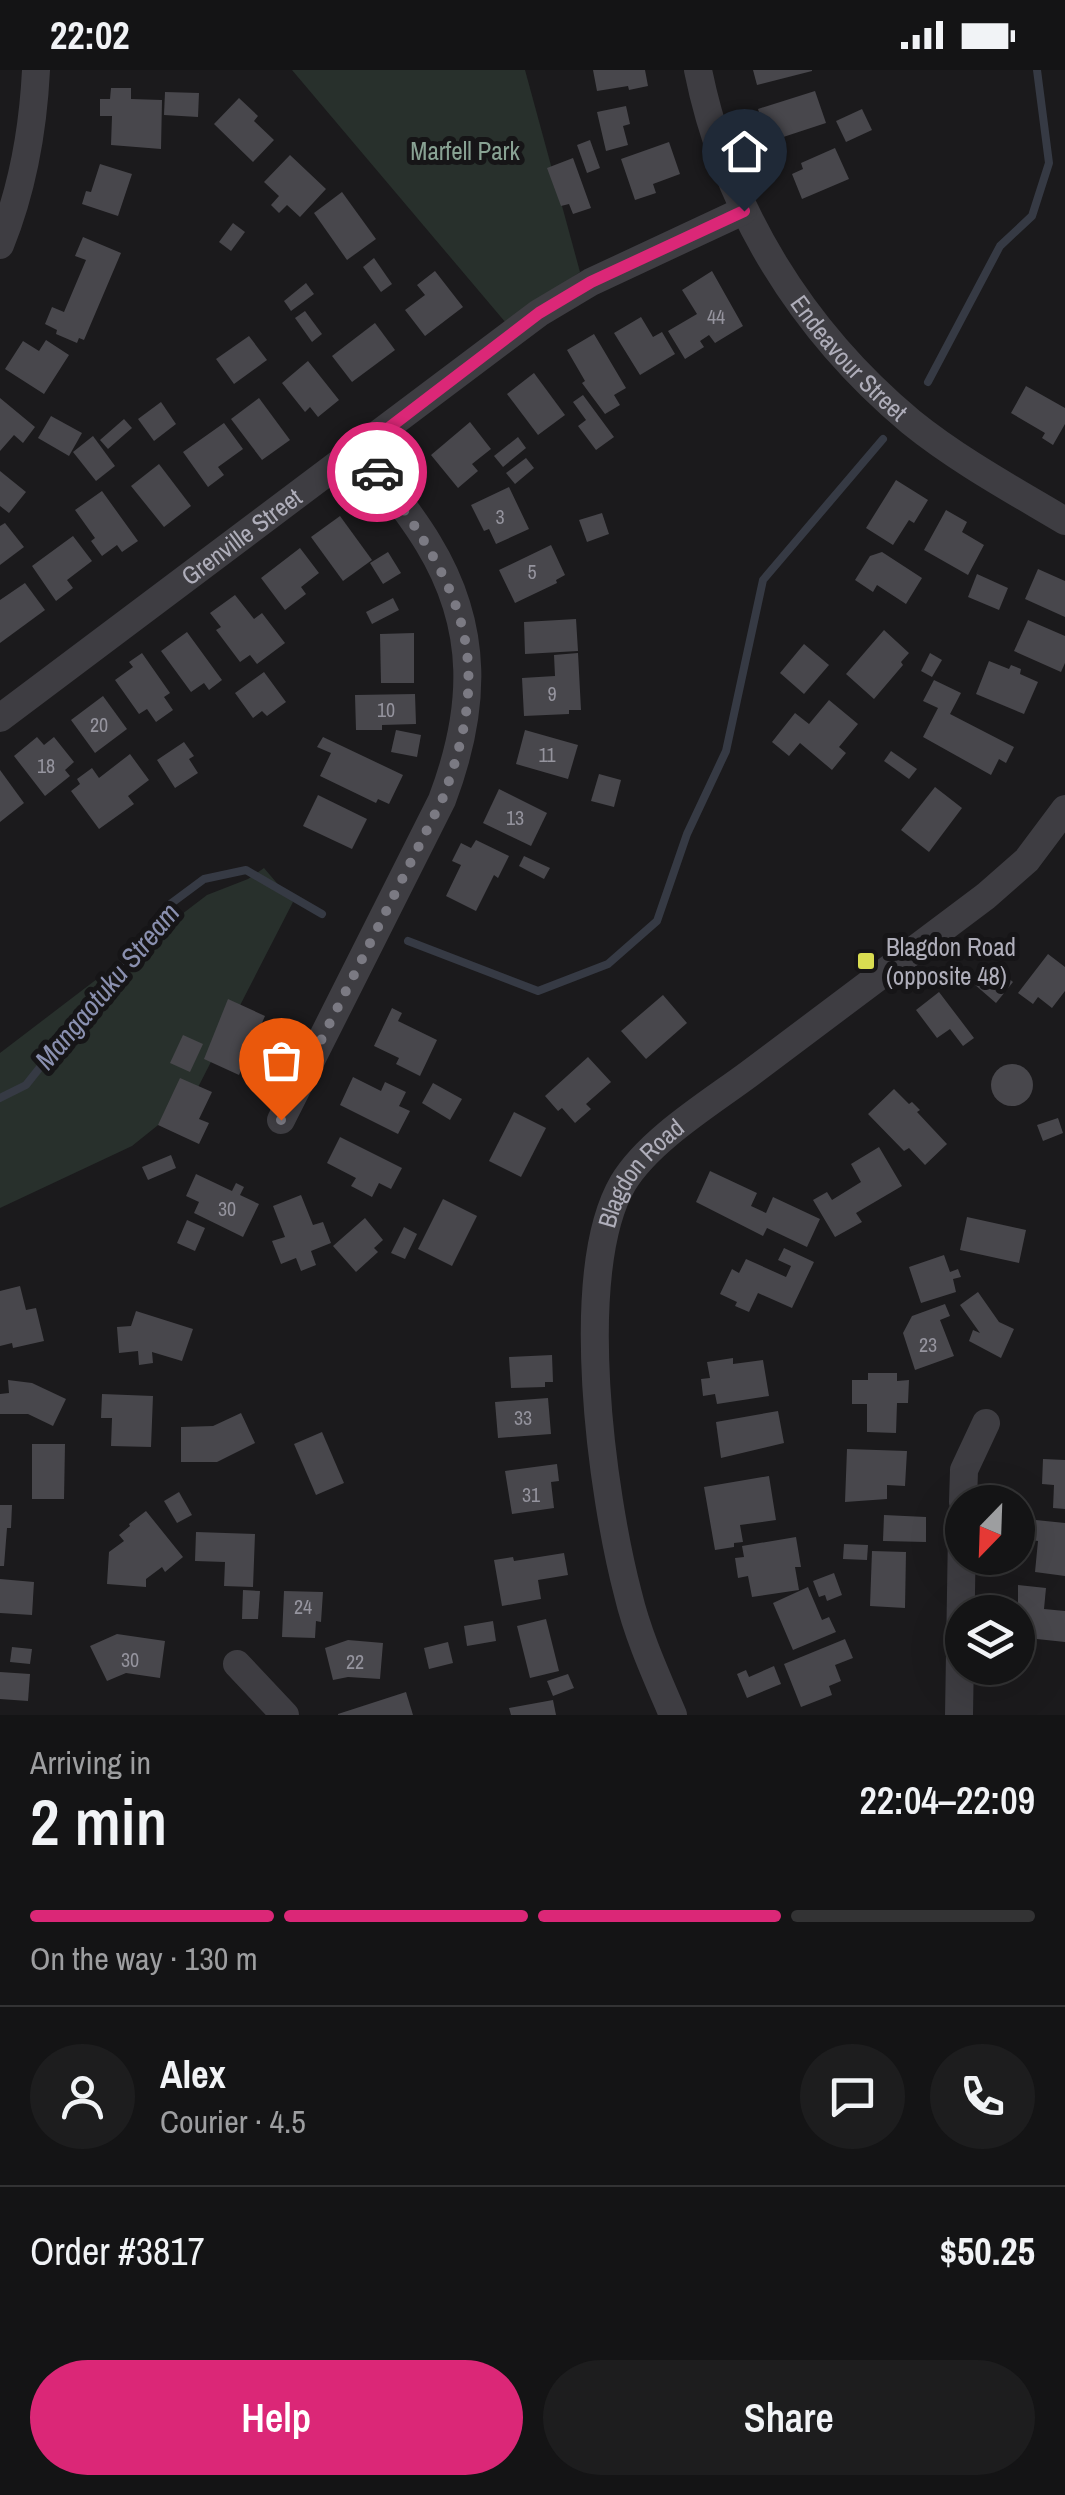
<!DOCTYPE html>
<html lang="en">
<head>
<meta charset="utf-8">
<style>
  body { margin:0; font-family:"Archivo Narrow",sans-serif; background:#1d1d1e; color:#f1f3f6; height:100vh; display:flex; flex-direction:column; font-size:38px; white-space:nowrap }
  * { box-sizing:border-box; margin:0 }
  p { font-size:32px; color:#9d9ea0 }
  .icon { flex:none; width:55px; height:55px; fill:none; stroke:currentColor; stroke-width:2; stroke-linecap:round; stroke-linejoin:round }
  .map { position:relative; height:1645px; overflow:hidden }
  .sheet { display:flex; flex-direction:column; background:#141415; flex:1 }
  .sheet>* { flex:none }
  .needle { width:65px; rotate:203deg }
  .tools { position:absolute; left:945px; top:1415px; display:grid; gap:20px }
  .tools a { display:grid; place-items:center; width:90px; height:90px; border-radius:50%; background:#141415; box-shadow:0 10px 40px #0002,0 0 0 2px #333334; font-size:50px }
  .pin { position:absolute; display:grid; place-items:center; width:85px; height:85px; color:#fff; margin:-102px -42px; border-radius:50% 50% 50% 0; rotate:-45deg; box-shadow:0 0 10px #0007 }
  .pin .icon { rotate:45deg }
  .courier { position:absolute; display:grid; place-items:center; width:100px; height:100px; margin:-50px; border:8px solid #db2777; border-radius:50%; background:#fff; color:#222; box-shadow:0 2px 12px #0007 }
  .headline em { font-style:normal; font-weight:600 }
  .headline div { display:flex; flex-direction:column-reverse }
  .headline { display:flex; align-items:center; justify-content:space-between; height:170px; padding:0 30px }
  h1 { font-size:65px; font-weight:600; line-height:75px }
  .bar { display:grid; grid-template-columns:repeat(4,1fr); gap:15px 10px; align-content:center; height:120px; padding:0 30px }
  .bar i { height:12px; border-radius:8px; background:#333334 }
  .bar .active { background:#db2777 }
  .bar p { grid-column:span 4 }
  .line { display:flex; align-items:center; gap:25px; padding:0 30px; border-top:2px solid #333334 }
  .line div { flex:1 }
  .round { display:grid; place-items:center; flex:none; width:105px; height:105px; border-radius:52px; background:#1d1d1e }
  .action { display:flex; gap:20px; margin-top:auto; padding:20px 30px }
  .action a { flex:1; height:115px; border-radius:60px; background:#db2777; color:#fff; font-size:40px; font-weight:600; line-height:115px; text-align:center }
  .action a+a { background:#1d1d1e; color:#f1f3f6 }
  .status { display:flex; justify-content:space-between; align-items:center; height:70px; padding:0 50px; background:#141415; direction:ltr }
  .status svg { height:28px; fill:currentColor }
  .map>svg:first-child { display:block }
  .green { fill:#28302c }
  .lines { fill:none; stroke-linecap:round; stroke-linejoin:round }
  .stream { stroke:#363a44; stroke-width:8 }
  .building { fill:#48474c }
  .street { stroke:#3e3d42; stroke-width:28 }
  .done { stroke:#7b7a83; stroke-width:10; stroke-dasharray:0 18 }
  .route { stroke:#db2777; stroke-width:12 }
  .poi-dot { fill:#d9dd51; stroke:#161517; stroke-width:4 }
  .labels { text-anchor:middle; stroke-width:10; stroke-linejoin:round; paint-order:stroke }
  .number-label { font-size:20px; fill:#95949e }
  .park-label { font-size:25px; fill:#88a293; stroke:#161517 }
  .street-label { font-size:25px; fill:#afaeba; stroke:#161517 }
  .poi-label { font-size:25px; fill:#afaeba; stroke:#161517; text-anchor:start }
  .water-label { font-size:28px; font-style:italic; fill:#8a90b0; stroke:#161517 }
</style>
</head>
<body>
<div class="status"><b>22:02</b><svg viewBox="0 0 49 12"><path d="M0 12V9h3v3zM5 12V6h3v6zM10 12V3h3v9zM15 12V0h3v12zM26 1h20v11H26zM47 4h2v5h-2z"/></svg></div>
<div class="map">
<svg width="1065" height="1645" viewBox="0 0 1065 1645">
  <rect width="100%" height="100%" fill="#1b1a1c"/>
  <!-- green -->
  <g class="green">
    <path d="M 292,0 L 525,0 L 580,202 L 506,253 Z"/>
    <path d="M 264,798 L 293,832 L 193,1027 L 132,1076 L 0,1138 L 0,983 L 207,825 L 248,809 Z"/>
  </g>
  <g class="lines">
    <!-- stream -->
    <g class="stream">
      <path d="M 928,312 L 1000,176 L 1032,146 L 1049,93 L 1037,0"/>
      <path d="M 408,871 L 538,921 L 608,894 L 657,851 L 687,764 L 726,681 L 763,510 L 883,369"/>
      <path d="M 0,1028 L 26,1015 L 169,835 L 204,809 L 246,800 L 322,844"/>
    </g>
  </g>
  <!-- building -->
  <g class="building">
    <path d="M 593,0 L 645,0 L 648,16 L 629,20 L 628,16 L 597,21 Z"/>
    <path d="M 753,0 L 812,0 L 812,1 L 757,15 Z"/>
    <path d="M 111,18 L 131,18 L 131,29 L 162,30 L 161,79 L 111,75 L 112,46 L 100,46 L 100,29 L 110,29 Z"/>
    <path d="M 815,21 L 826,53 L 768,72 L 758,39 Z"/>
    <path d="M 165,22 L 199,23 L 198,47 L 164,45 Z"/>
    <path d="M 239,28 L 258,46 L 254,51 L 274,70 L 253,92 L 214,54 Z"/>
    <path d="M 626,36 L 630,54 L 623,56 L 628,75 L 606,81 L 597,42 Z"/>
    <path d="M 862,39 L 872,60 L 846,72 L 836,51 Z"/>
    <path d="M 590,70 L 600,98 L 587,103 L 577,75 Z"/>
    <path d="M 669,72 L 680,104 L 653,114 L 656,123 L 635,130 L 621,89 Z"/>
    <path d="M 835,78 L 849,109 L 802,129 L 792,104 L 803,99 L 801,93 Z"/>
    <path d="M 290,85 L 326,119 L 300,147 L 287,135 L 279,143 L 271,135 L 279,126 L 264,112 Z"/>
    <path d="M 573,88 L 591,138 L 573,144 L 569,134 L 561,136 L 547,98 Z"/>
    <path d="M 100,94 L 132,104 L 118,146 L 82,134 L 86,121 L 91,122 Z"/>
    <path d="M 342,122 L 376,169 L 347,190 L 314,143 Z"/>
    <path d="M 233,153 L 245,162 L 231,181 L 219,172 Z"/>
    <path d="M 83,167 L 121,183 L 84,270 L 79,268 L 77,273 L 56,264 L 57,260 L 45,254 L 52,237 L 64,242 L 86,190 L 75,186 Z"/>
    <path d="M 374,188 L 392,214 L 381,222 L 363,197 Z"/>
    <path d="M 435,201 L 463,237 L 425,266 L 405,240 L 425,225 L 417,215 Z"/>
    <path d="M 712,201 L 743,256 L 715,273 L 709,265 L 700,271 L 704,277 L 685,289 L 668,261 L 697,244 L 682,220 Z"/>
    <path d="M 306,213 L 314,224 L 291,241 L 284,231 Z"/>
    <path d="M 305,241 L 322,264 L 312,272 L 295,248 Z"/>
    <path d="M 641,247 L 653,267 L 662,262 L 675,284 L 640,305 L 614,263 Z"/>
    <path d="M 375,253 L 395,280 L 352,312 L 332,286 Z"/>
    <path d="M 594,264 L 626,318 L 614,325 L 620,335 L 605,344 L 582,313 L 585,311 L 567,280 Z"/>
    <path d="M 249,266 L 267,290 L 234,314 L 216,289 Z"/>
    <path d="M 46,270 L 69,285 L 44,324 L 5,299 L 23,271 L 39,281 Z"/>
    <path d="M 308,291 L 339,330 L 318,347 L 310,337 L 305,342 L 282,313 Z"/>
    <path d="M 534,303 L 565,345 L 538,365 L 507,324 Z"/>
    <path d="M 1026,316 L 1065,338 L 1065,354 L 1053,375 L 1042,368 L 1045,363 L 1011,343 Z"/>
    <path d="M 583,325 L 614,367 L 596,380 L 578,356 L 586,350 L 573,332 Z"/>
    <path d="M 0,328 L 35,357 L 23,373 L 14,365 L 0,381 Z"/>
    <path d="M 259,328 L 290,370 L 262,390 L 231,349 Z"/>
    <path d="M 161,332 L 176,354 L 154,371 L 138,349 Z"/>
    <path d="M 51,346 L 82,363 L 69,386 L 38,368 Z"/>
    <path d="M 124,349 L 132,358 L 108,379 L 100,370 Z"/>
    <path d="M 470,352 L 491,379 L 472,394 L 478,401 L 458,418 L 431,385 Z"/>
    <path d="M 224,353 L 243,379 L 218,397 L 224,405 L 208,417 L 183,382 Z"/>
    <path d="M 93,366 L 115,396 L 96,411 L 73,382 Z"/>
    <path d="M 518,367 L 526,378 L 503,397 L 494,386 Z"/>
    <path d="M 526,388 L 534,398 L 515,414 L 506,403 Z"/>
    <path d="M 159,394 L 191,436 L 164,457 L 131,416 Z"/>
    <path d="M 0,401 L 26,422 L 9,443 L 0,436 Z"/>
    <path d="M 896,410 L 928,430 L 914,453 L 909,450 L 893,475 L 866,458 Z"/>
    <path d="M 509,417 L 529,459 L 496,474 L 489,459 L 484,461 L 471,435 Z"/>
    <path d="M 102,421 L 138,471 L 122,482 L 117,475 L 102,486 L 91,471 L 95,468 L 75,440 Z"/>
    <path d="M 946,440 L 967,452 L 962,462 L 984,475 L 968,505 L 924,480 Z"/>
    <path d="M 602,443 L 609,464 L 587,472 L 579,450 Z"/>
    <path d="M 340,446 L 372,490 L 343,511 L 311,467 Z"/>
    <path d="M 5,453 L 24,477 L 0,495 L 0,456 Z"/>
    <path d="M 73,466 L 92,491 L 67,510 L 73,518 L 56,531 L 32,496 Z"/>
    <path d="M 551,475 L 565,505 L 556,510 L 557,513 L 515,533 L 499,500 Z"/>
    <path d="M 300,478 L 319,503 L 301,517 L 306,524 L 285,540 L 261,508 Z"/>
    <path d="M 388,482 L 401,503 L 383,514 L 370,493 Z"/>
    <path d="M 882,482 L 922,508 L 906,534 L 877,515 L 873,522 L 855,510 L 870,486 Z"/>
    <path d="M 1038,499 L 1065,511 L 1065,547 L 1025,529 Z"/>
    <path d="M 977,504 L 1008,518 L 999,540 L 968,527 Z"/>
    <path d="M 25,513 L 45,540 L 0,573 L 0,530 Z"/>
    <path d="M 235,525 L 254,549 L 262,543 L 285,573 L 257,594 L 250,585 L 240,592 L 216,560 L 221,557 L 210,543 Z"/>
    <path d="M 393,528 L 399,540 L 372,554 L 366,542 Z"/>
    <path d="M 576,549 L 578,581 L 525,584 L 524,552 Z"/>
    <path d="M 1028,550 L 1065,566 L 1065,593 L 1061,602 L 1014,581 Z"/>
    <path d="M 884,560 L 909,583 L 901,592 L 903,595 L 874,629 L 846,604 Z"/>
    <path d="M 187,562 L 222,610 L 209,620 L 204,613 L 191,622 L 161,581 Z"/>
    <path d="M 414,563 L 414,613 L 381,613 L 380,564 Z"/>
    <path d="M 804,574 L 829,595 L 804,624 L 780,603 Z"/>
    <path d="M 142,583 L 170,623 L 164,627 L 173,640 L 156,652 L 147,639 L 139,644 L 115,610 L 133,597 L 129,592 Z"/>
    <path d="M 578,583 L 581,640 L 569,640 L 569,644 L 524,646 L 522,608 L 555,606 L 554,585 Z"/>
    <path d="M 930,583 L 942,590 L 932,607 L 921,601 Z"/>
    <path d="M 989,591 L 1009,599 L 1011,595 L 1021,599 L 1020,604 L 1038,612 L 1024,644 L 976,624 Z"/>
    <path d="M 264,602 L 286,632 L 267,646 L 262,641 L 253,648 L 235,623 Z"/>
    <path d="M 934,610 L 961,623 L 950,644 L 1014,677 L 1006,693 L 999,689 L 991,705 L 923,667 L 938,638 L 923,631 Z"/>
    <path d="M 415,624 L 416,654 L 382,655 L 382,660 L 356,660 L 355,625 Z"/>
    <path d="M 103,626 L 127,659 L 95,683 L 71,650 Z"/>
    <path d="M 829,630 L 858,654 L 839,677 L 846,683 L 832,700 L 800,673 L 789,686 L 772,672 L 795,643 L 809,654 Z"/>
    <path d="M 396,660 L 421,665 L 417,687 L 391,682 Z"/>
    <path d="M 525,660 L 578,675 L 568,709 L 516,694 Z"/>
    <path d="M 37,667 L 44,675 L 54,667 L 74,692 L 65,700 L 70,706 L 45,726 L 14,686 Z"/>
    <path d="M 323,667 L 403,705 L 389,734 L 378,729 L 376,733 L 320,706 L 331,683 L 317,677 Z"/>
    <path d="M 184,672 L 194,686 L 189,689 L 198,703 L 175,718 L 157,690 Z"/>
    <path d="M 891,681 L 917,699 L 909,709 L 884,691 Z"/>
    <path d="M 130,684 L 149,710 L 128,726 L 134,734 L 99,759 L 71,721 L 80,714 L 77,709 L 92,698 L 99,708 Z"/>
    <path d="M 0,700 L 24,733 L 0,752 Z"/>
    <path d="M 599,704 L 621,710 L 614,737 L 591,731 Z"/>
    <path d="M 935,717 L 962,738 L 929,782 L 901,760 Z"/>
    <path d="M 499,719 L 547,743 L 531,776 L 483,753 Z"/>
    <path d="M 318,725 L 367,749 L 352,779 L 303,756 Z"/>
    <path d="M 476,770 L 509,786 L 498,808 L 494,805 L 476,841 L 446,826 L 461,795 L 452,791 L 461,773 L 471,778 Z"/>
    <path d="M 524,786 L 550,798 L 544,809 L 519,796 Z"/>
    <path d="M 1048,884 L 1065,897 L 1065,921 L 1052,938 L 1038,927 L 1033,934 L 1018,923 Z"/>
    <path d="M 991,894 L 1013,912 L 996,933 L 974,914 Z"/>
    <path d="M 939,922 L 974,968 L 963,976 L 950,959 L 937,968 L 916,940 Z"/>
    <path d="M 663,925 L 687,953 L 646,989 L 621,961 Z"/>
    <path d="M 228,929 L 265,946 L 239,1005 L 204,989 Z"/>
    <path d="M 392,938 L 402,943 L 398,951 L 437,970 L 420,1006 L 396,994 L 399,988 L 374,976 Z"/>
    <path d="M 183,965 L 203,974 L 190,1002 L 170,993 Z"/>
    <path d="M 588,987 L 611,1012 L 586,1034 L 591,1039 L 575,1053 L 562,1038 L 558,1041 L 545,1026 Z"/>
    <circle cx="1012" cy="1015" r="21"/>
    <path d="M 353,1007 L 381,1021 L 385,1012 L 406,1022 L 399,1036 L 410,1041 L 398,1064 L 340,1035 Z"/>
    <path d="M 180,1008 L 212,1022 L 199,1049 L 209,1053 L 199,1074 L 158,1055 Z"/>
    <path d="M 433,1013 L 462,1029 L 450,1050 L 422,1033 Z"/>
    <path d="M 894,1019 L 909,1034 L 912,1032 L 920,1040 L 917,1042 L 947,1074 L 925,1095 L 909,1078 L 904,1081 L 868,1044 Z"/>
    <path d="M 514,1042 L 546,1058 L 521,1107 L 489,1091 Z"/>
    <path d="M 1058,1048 L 1063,1063 L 1043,1071 L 1037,1055 Z"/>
    <path d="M 340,1067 L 402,1098 L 391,1119 L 379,1113 L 372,1127 L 351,1116 L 356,1108 L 327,1093 Z"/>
    <path d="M 879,1077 L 902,1116 L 856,1143 L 862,1152 L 835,1167 L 813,1130 L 827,1122 L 832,1130 L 861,1112 L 851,1094 Z"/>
    <path d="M 171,1085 L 176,1098 L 148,1110 L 142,1097 Z"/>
    <path d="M 710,1101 L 757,1123 L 751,1136 L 766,1143 L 773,1127 L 820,1149 L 807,1177 L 767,1158 L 763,1166 L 696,1132 Z"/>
    <path d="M 196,1104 L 232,1121 L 236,1113 L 244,1117 L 240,1125 L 259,1134 L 243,1167 L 194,1143 L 199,1132 L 186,1126 Z"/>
    <path d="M 301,1125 L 313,1155 L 323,1152 L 331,1173 L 311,1181 L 316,1195 L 301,1201 L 296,1188 L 281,1194 L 272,1171 L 285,1167 L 273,1136 Z"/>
    <path d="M 443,1129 L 477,1146 L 452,1196 L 418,1179 Z"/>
    <path d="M 967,1147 L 1026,1160 L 1019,1193 L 960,1180 Z"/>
    <path d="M 365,1148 L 383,1170 L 374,1178 L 378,1182 L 356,1202 L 333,1176 Z"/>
    <path d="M 187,1150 L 205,1158 L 195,1181 L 177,1173 Z"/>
    <path d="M 404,1157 L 417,1164 L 405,1189 L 391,1183 Z"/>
    <path d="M 784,1178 L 814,1192 L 792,1238 L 758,1223 L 749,1242 L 735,1236 L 737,1232 L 720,1224 L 732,1199 L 739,1203 L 746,1189 L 786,1207 L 791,1196 L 778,1190 Z"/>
    <path d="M 944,1185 L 950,1202 L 958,1199 L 961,1207 L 953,1209 L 956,1222 L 921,1233 L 909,1197 Z"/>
    <path d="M 20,1216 L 26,1240 L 36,1238 L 44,1271 L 13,1278 L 12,1273 L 0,1276 L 0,1221 Z"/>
    <path d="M 978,1222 L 999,1252 L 1014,1259 L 1001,1288 L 969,1271 L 973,1260 L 980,1263 L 960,1235 Z"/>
    <path d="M 945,1234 L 950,1246 L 940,1250 L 954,1286 L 915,1300 L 903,1263 L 912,1246 Z"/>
    <path d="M 136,1241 L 193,1259 L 182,1291 L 152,1282 L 153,1293 L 139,1295 L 138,1281 L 119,1283 L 117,1257 L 131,1256 Z"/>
    <path d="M 552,1285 L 553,1312 L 545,1312 L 545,1317 L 511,1318 L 509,1287 Z"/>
    <path d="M 733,1288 L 733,1294 L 763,1290 L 769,1326 L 717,1334 L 715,1324 L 703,1326 L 701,1309 L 710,1308 L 707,1292 Z"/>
    <path d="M 868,1303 L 897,1303 L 897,1311 L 909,1310 L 908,1333 L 897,1333 L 896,1363 L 867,1362 L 867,1334 L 852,1334 L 852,1310 L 868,1310 Z"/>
    <path d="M 8,1310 L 32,1313 L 66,1329 L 53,1356 L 28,1344 L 0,1344 L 0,1324 L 9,1323 Z"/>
    <path d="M 102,1324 L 153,1326 L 151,1377 L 111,1376 L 112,1348 L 101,1348 Z"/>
    <path d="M 548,1328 L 551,1364 L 498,1368 L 495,1332 Z"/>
    <path d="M 778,1341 L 784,1373 L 721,1388 L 716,1352 Z"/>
    <path d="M 241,1343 L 255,1373 L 217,1392 L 181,1392 L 181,1357 L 213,1356 Z"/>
    <path d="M 322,1362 L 344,1413 L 316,1425 L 294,1374 Z"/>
    <path d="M 32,1374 L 65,1374 L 64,1429 L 32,1429 Z"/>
    <path d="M 847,1379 L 907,1381 L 905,1416 L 887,1415 L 887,1429 L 845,1432 Z"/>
    <path d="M 1043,1389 L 1065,1390 L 1065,1439 L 1053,1438 L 1054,1415 L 1042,1414 Z"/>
    <path d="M 557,1394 L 559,1411 L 551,1412 L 554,1438 L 512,1444 L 505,1401 Z"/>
    <path d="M 769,1406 L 776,1450 L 740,1455 L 743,1472 L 734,1473 L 734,1477 L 715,1480 L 704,1417 Z"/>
    <path d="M 179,1422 L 192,1445 L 177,1453 L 164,1431 Z"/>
    <path d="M 0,1435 L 12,1435 L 11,1458 L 7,1458 L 4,1496 L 0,1496 Z"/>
    <path d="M 146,1441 L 183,1487 L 165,1502 L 162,1497 L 146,1509 L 146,1517 L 107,1514 L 109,1482 L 124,1471 L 119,1465 L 130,1456 L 129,1454 Z"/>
    <path d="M 884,1445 L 926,1447 L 926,1472 L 883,1471 Z"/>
    <path d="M 1026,1449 L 1065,1453 L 1065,1506 L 1035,1502 L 1038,1471 L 1024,1469 Z"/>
    <path d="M 196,1462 L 255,1464 L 253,1517 L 224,1516 L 225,1492 L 195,1491 Z"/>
    <path d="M 796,1467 L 801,1497 L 795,1497 L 799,1520 L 752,1527 L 748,1506 L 738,1508 L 735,1488 L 744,1487 L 742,1476 Z"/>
    <path d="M 844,1474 L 868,1475 L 867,1490 L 843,1489 Z"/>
    <path d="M 872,1481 L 906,1482 L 905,1538 L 870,1536 Z"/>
    <path d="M 564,1483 L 568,1505 L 538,1510 L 541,1529 L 502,1536 L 494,1490 L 513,1487 L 514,1491 Z"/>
    <path d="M 834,1503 L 842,1525 L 827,1531 L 825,1525 L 819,1527 L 813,1511 Z"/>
    <path d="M 0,1509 L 34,1512 L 32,1545 L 0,1543 Z"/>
    <path d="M 1018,1515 L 1046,1518 L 1044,1539 L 1065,1541 L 1065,1572 L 1018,1567 Z"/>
    <path d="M 808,1517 L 822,1550 L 829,1547 L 836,1562 L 793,1580 L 773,1533 Z"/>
    <path d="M 243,1520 L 260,1521 L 258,1549 L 242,1549 Z"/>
    <path d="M 284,1521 L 323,1522 L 321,1552 L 316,1551 L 315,1568 L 282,1567 Z"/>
    <path d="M 546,1549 L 559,1601 L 530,1608 L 517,1556 Z"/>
    <path d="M 493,1551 L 496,1571 L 467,1576 L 464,1556 Z"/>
    <path d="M 117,1564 L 165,1571 L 160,1608 L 126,1603 L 107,1611 L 90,1576 Z"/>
    <path d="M 845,1569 L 853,1588 L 835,1595 L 841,1611 L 829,1616 L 832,1625 L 801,1637 L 784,1594 Z"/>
    <path d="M 348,1570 L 383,1573 L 380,1609 L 348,1607 L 333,1610 L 325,1578 Z"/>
    <path d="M 448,1572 L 453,1593 L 429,1599 L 424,1578 Z"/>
    <path d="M 12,1577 L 32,1579 L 30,1594 L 10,1592 Z"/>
    <path d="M 774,1596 L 781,1614 L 747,1628 L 737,1604 L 746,1600 L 749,1607 Z"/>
    <path d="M 0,1602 L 30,1604 L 28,1631 L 0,1629 Z"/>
    <path d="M 568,1604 L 574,1618 L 553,1626 L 547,1611 Z"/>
    <path d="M 406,1622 L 413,1645 L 338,1645 L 338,1644 Z"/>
    <path d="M 553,1630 L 556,1645 L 511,1645 L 509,1638 Z"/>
  </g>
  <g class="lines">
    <!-- street -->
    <g class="street">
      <path id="s1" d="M 698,0 C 726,139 802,261 911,352 C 958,390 1013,420 1065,451"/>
      <path d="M 0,175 C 23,118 33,61 36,0"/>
      <path id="s2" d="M 0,648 L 539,243 L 591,212 L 743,141"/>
      <path d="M 281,1050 L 442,730 C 476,640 480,558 428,473 C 409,441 383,411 361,380"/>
      <path d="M 963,1432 L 964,1400 L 986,1353"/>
      <path d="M 237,1594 L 285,1645"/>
      <path id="s3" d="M 673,1645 C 656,1605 638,1566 628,1524 C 602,1425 571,1202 623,1113 C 649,1070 710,1033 749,1004 C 828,945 907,885 986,826 L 1027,790 L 1065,739"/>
      <path d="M 959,1645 L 962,1461"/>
    </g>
  </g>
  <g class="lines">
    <!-- done -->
    <path class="done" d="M 281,1050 L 442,730 C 497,587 462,519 377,402"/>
    <!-- route -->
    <path class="route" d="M 377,402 L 360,380 L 539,243 L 591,212 L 744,141"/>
  </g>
  <!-- markers -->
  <rect class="poi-dot" x="856" y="881" width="20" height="20" rx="5"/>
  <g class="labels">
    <!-- number labels -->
    <g class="number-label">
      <text x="716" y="254">44</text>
      <text x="500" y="454">3</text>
      <text x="532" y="509">5</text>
      <text x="552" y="631">9</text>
      <text x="386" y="647">10</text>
      <text x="99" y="662">20</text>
      <text x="547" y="692">11</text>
      <text x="46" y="703">18</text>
      <text x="515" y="755">13</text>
      <text x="227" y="1146">30</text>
      <text x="928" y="1282">23</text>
      <text x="523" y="1355">33</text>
      <text x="531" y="1432">31</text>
      <text x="303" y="1544">24</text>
      <text x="130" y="1597">30</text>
      <text x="355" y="1599">22</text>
    </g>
    <!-- park labels -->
    <g class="park-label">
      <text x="465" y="90">Marfell Park</text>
    </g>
    <!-- street labels -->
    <g class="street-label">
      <text dy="9" stroke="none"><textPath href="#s1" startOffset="330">Endeavour Street</textPath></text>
      <text dy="9" stroke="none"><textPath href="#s2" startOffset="302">Grenville Street</textPath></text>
      <text dy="9" stroke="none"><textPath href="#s3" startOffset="565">Blagdon Road</textPath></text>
    </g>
    <!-- poi labels -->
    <g class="poi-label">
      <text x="886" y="886">Blagdon Road<tspan x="886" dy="29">(opposite 48)</tspan></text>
    </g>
    <!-- water labels -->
    <g class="water-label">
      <text transform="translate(107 916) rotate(-50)" y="10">Mangaotuku Stream</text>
    </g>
  </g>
</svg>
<div class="tools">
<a><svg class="needle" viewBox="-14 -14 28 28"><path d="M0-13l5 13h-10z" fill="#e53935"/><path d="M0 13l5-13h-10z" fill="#9d9ea0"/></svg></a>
<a><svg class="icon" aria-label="layers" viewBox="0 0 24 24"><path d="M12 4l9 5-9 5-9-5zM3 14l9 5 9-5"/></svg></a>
</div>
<div class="pin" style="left:281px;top:1050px;background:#ea580c"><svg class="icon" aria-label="bag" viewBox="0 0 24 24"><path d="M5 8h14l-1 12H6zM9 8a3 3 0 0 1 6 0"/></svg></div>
<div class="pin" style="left:744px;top:141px;background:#1f2937"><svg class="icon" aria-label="home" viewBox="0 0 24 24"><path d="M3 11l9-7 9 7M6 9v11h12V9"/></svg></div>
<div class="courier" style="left:377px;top:402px"><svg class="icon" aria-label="car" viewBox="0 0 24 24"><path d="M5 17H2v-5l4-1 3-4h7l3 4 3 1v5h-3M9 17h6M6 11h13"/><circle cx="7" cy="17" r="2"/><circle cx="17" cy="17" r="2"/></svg></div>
</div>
<section class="sheet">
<div class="headline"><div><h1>2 min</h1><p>Arriving in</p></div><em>22:04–22:09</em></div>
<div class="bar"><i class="active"></i><i class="active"></i><i class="active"></i><i></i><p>On the way · 130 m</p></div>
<div class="line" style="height:180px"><a class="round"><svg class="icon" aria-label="person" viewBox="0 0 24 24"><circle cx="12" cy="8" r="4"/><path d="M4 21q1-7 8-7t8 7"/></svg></a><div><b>Alex</b><p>Courier · 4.5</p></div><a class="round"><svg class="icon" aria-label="chat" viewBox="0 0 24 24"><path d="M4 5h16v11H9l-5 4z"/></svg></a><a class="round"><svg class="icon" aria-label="phone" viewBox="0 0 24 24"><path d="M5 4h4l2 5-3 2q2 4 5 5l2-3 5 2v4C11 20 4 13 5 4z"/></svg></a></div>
<div class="line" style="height:130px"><div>Order #3817</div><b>$50.25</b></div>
<div class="action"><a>Help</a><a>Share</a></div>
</section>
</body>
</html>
